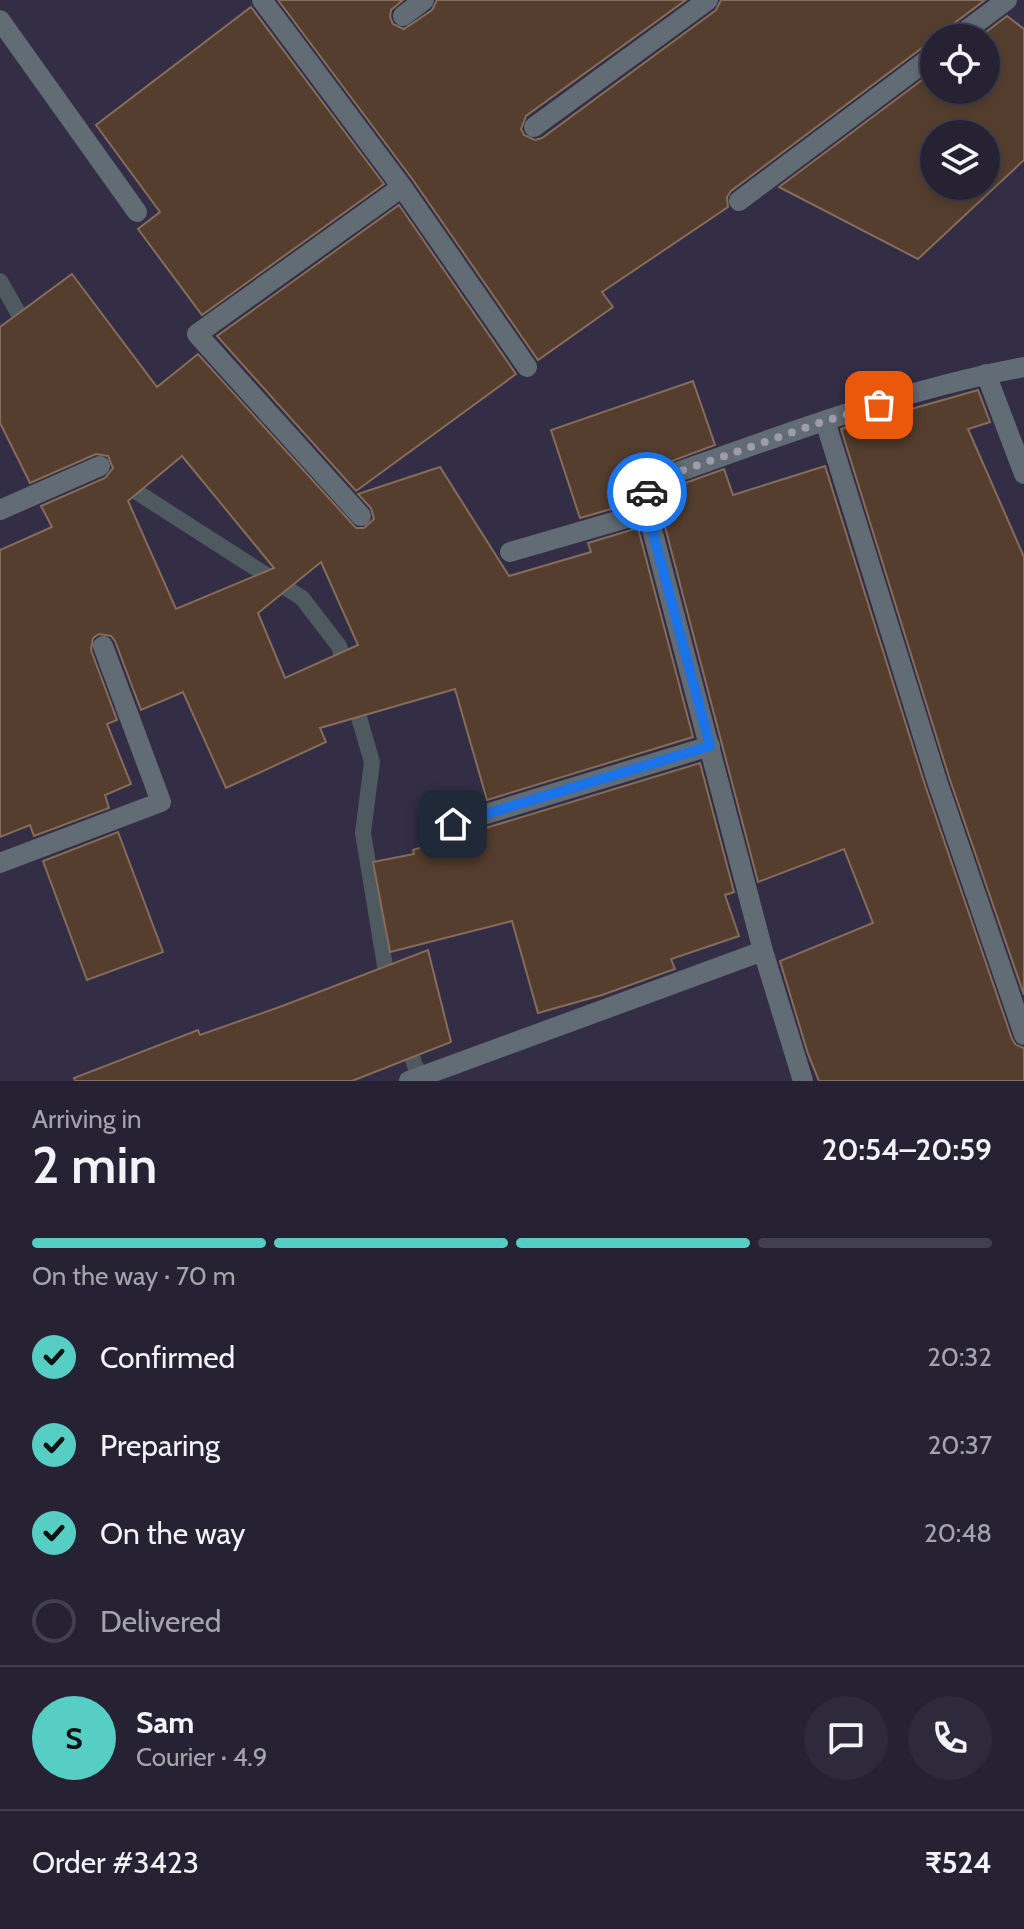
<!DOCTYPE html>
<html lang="en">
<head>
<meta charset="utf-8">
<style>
  body { margin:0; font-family:Cabin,sans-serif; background:#2e2a3c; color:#f1f3f6; height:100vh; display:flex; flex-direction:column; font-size:30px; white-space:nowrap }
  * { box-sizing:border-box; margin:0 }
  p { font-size:26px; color:#a4a4ac }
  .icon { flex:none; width:44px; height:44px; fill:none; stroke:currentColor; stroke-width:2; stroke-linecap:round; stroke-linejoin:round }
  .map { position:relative; height:1081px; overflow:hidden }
  .panel { display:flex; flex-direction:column; background:#262234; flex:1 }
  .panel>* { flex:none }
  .fabs { position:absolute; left:920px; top:24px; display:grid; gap:16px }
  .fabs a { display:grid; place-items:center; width:80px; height:80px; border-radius:50%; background:#262234; box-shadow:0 4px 12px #0003,0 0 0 2px #423f4f; font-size:40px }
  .pin { position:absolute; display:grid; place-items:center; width:68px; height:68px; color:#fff; margin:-34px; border-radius:16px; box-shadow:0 4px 12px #0006 }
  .courier { position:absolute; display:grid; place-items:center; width:80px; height:80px; margin:-40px; border:6px solid #1a73e8; border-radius:50%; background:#fff; color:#222; box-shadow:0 2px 10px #0007 }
  .overview em { font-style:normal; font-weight:600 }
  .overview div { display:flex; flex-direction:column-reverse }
  .overview { display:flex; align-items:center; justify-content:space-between; height:136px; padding:0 32px }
  h1 { font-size:52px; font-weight:600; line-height:60px }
  .bar { display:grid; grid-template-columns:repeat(4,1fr); gap:12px 8px; align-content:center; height:96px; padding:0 32px }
  .bar i { height:10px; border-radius:6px; background:#423f4f }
  .bar .active { background:#56cec4 }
  .bar p { grid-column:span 4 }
  .line { display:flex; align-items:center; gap:20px; padding:0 32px; border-top:2px solid #423f4f }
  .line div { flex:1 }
  .round { display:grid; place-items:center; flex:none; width:84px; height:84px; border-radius:42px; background:#2e2a3c }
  ol { padding:0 32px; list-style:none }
  li { display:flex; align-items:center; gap:24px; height:88px }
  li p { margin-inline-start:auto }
  li .icon { padding:8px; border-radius:50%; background:#56cec4; color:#111; stroke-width:4 }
  li:last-child { color:#a4a4ac }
  li i { width:44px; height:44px; border:4px solid #423f4f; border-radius:50% }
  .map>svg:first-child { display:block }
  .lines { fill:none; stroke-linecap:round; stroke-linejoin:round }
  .stream { stroke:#4e5960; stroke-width:16 }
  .building { fill:#553e2e; stroke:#856c5b; stroke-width:2; fill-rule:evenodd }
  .minor { stroke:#616c74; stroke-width:20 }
  .done { stroke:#9f9bad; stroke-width:8; stroke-dasharray:0 14.4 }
  .route { stroke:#1a73e8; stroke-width:10 }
</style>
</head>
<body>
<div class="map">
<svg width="1024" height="1081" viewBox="0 0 1024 1081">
  <rect width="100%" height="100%" fill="#332e45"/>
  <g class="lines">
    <!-- stream -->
    <g class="stream">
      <path d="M 0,281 L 29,332"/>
      <path d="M 124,479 L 129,487 L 302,598 L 339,646 L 347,674"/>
      <path d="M 353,697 L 372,762 L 363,833 L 385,966 L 391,988"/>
      <path d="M 406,1037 L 415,1066 L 426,1081"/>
    </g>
  </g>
  <!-- building -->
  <g class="building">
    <path d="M 278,0 L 403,0 L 391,10 L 390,17 L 393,24 L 404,29 L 432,10 L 437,0 L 686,0 L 526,116 L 521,129 L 524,135 L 535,140 L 542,138 L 716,10 L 721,0 L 985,0 L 948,28 L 943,38 L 934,38 L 934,42 L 926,45 L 731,191 L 727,197 L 728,207 L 602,292 L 613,307 L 538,360 L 413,180 Z"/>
    <path d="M 251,7 L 384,184 L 202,315 L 138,229 L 160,212 L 96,125 Z"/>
    <path d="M 1007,16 L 1024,29 L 1024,160 L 918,259 L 779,187 L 934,71 L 934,90 L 986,90 L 986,38 L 978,38 ZM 934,134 L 986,134 L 986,186 L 934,186 Z"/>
    <path d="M 399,205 L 516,374 L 356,491 L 217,336 Z"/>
    <path d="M 72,274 L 157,387 L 198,354 L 356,528 L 364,528 L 374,519 L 371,508 L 358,494 L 440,467 L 509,576 L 591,552 L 588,543 L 638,528 L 693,737 L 487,800 L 455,689 L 320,728 L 326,742 L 226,788 L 183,692 L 141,710 L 115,641 L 111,636 L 99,634 L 93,638 L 91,650 L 117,720 L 107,724 L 131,784 L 105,795 L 109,808 L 34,836 L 30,825 L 0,837 L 0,550 L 52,527 L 41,506 L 105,478 L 113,468 L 108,456 L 96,454 L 30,483 L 0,423 L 0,327 ZM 182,456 L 274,568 L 176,609 L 128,501 ZM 321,562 L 358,645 L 285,678 L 258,613 Z"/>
    <path d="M 693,381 L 715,445 L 653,468 L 637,483 L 632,503 L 580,518 L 551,430 Z"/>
    <path d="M 978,390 L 990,422 L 968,429 L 1024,557 L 1024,995 L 949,777 L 841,429 Z"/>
    <path d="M 825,466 L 925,785 L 1012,1039 L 1016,1045 L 1024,1048 L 1024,1081 L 819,1081 L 808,1054 L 780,961 L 873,923 L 844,849 L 758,882 L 658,500 L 668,489 L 724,469 L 733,495 Z"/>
    <path d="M 700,763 L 734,892 L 725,895 L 739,936 L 671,959 L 675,969 L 602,995 L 538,1013 L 512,921 L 390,952 L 373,862 L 414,854 L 413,850 Z"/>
    <path d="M 118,832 L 163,952 L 87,980 L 43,861 Z"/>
    <path d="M 428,950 L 451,1042 L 352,1081 L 75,1081 L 74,1078 L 198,1030 L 200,1035 L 285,1005 Z"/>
  </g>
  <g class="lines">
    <!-- minor -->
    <g class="minor">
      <path d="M 262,0 L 402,187 L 197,334 L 361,516"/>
      <path d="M 403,16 L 424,0"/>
      <path d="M 0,20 L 137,212"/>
      <path d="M 956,38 L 1007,0"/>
      <path d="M 534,127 L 708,0"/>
      <path d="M 402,187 L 527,367"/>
      <path d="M 739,201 L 934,55"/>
      <path d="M 986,374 L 1024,474"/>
      <path d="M 825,421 L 937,781 L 1024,1035"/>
      <path d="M 0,510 L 100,466"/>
      <path d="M 510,552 L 648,512"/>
      <path d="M 453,824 L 710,746"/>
      <path d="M 0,863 L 161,802 L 103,646"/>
      <path d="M 409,1081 L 763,951"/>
      <path d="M 803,1081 L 763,951 L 644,499 L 649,488 L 661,478 C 780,436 900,390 1024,367"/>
    </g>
  </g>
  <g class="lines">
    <!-- done -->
    <path class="done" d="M 647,492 L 661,478 L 825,421 L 879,405"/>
    <!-- route -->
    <path class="route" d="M 453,824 L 710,746 L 644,499 L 647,492"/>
  </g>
</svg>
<div class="fabs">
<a><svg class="icon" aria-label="locate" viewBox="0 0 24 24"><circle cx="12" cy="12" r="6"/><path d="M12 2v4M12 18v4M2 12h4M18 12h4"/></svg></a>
<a><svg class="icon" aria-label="layers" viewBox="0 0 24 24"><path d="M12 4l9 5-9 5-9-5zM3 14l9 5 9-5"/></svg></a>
</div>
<div class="pin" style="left:879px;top:405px;background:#ea580c"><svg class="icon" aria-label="bag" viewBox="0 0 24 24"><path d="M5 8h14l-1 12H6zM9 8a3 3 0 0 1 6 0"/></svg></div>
<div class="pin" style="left:453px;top:824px;background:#1f2937"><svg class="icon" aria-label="home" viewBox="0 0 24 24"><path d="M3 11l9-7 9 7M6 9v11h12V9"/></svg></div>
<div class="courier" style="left:647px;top:492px"><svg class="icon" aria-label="car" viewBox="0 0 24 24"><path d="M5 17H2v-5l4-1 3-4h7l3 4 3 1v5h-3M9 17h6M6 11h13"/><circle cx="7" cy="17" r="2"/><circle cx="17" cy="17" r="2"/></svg></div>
</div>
<section class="panel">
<div class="overview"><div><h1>2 min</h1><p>Arriving in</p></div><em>20:54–20:59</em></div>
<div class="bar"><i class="active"></i><i class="active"></i><i class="active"></i><i></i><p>On the way · 70 m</p></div>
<ol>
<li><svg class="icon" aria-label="check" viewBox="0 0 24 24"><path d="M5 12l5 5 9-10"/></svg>Confirmed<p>20:32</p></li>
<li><svg class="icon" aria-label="check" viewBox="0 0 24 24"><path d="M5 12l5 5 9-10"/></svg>Preparing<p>20:37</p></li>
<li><svg class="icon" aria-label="check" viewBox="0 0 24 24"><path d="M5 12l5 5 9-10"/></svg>On the way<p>20:48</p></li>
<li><i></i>Delivered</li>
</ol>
<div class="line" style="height:144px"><b class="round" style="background:#56cec4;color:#111">S</b><div><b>Sam</b><p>Courier · 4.9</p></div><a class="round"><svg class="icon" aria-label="chat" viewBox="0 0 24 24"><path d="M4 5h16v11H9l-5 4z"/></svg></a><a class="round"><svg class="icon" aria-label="phone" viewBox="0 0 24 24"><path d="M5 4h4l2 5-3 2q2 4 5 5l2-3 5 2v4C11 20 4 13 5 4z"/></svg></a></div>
<div class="line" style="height:104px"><div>Order #3423</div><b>₹524</b></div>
</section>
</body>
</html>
